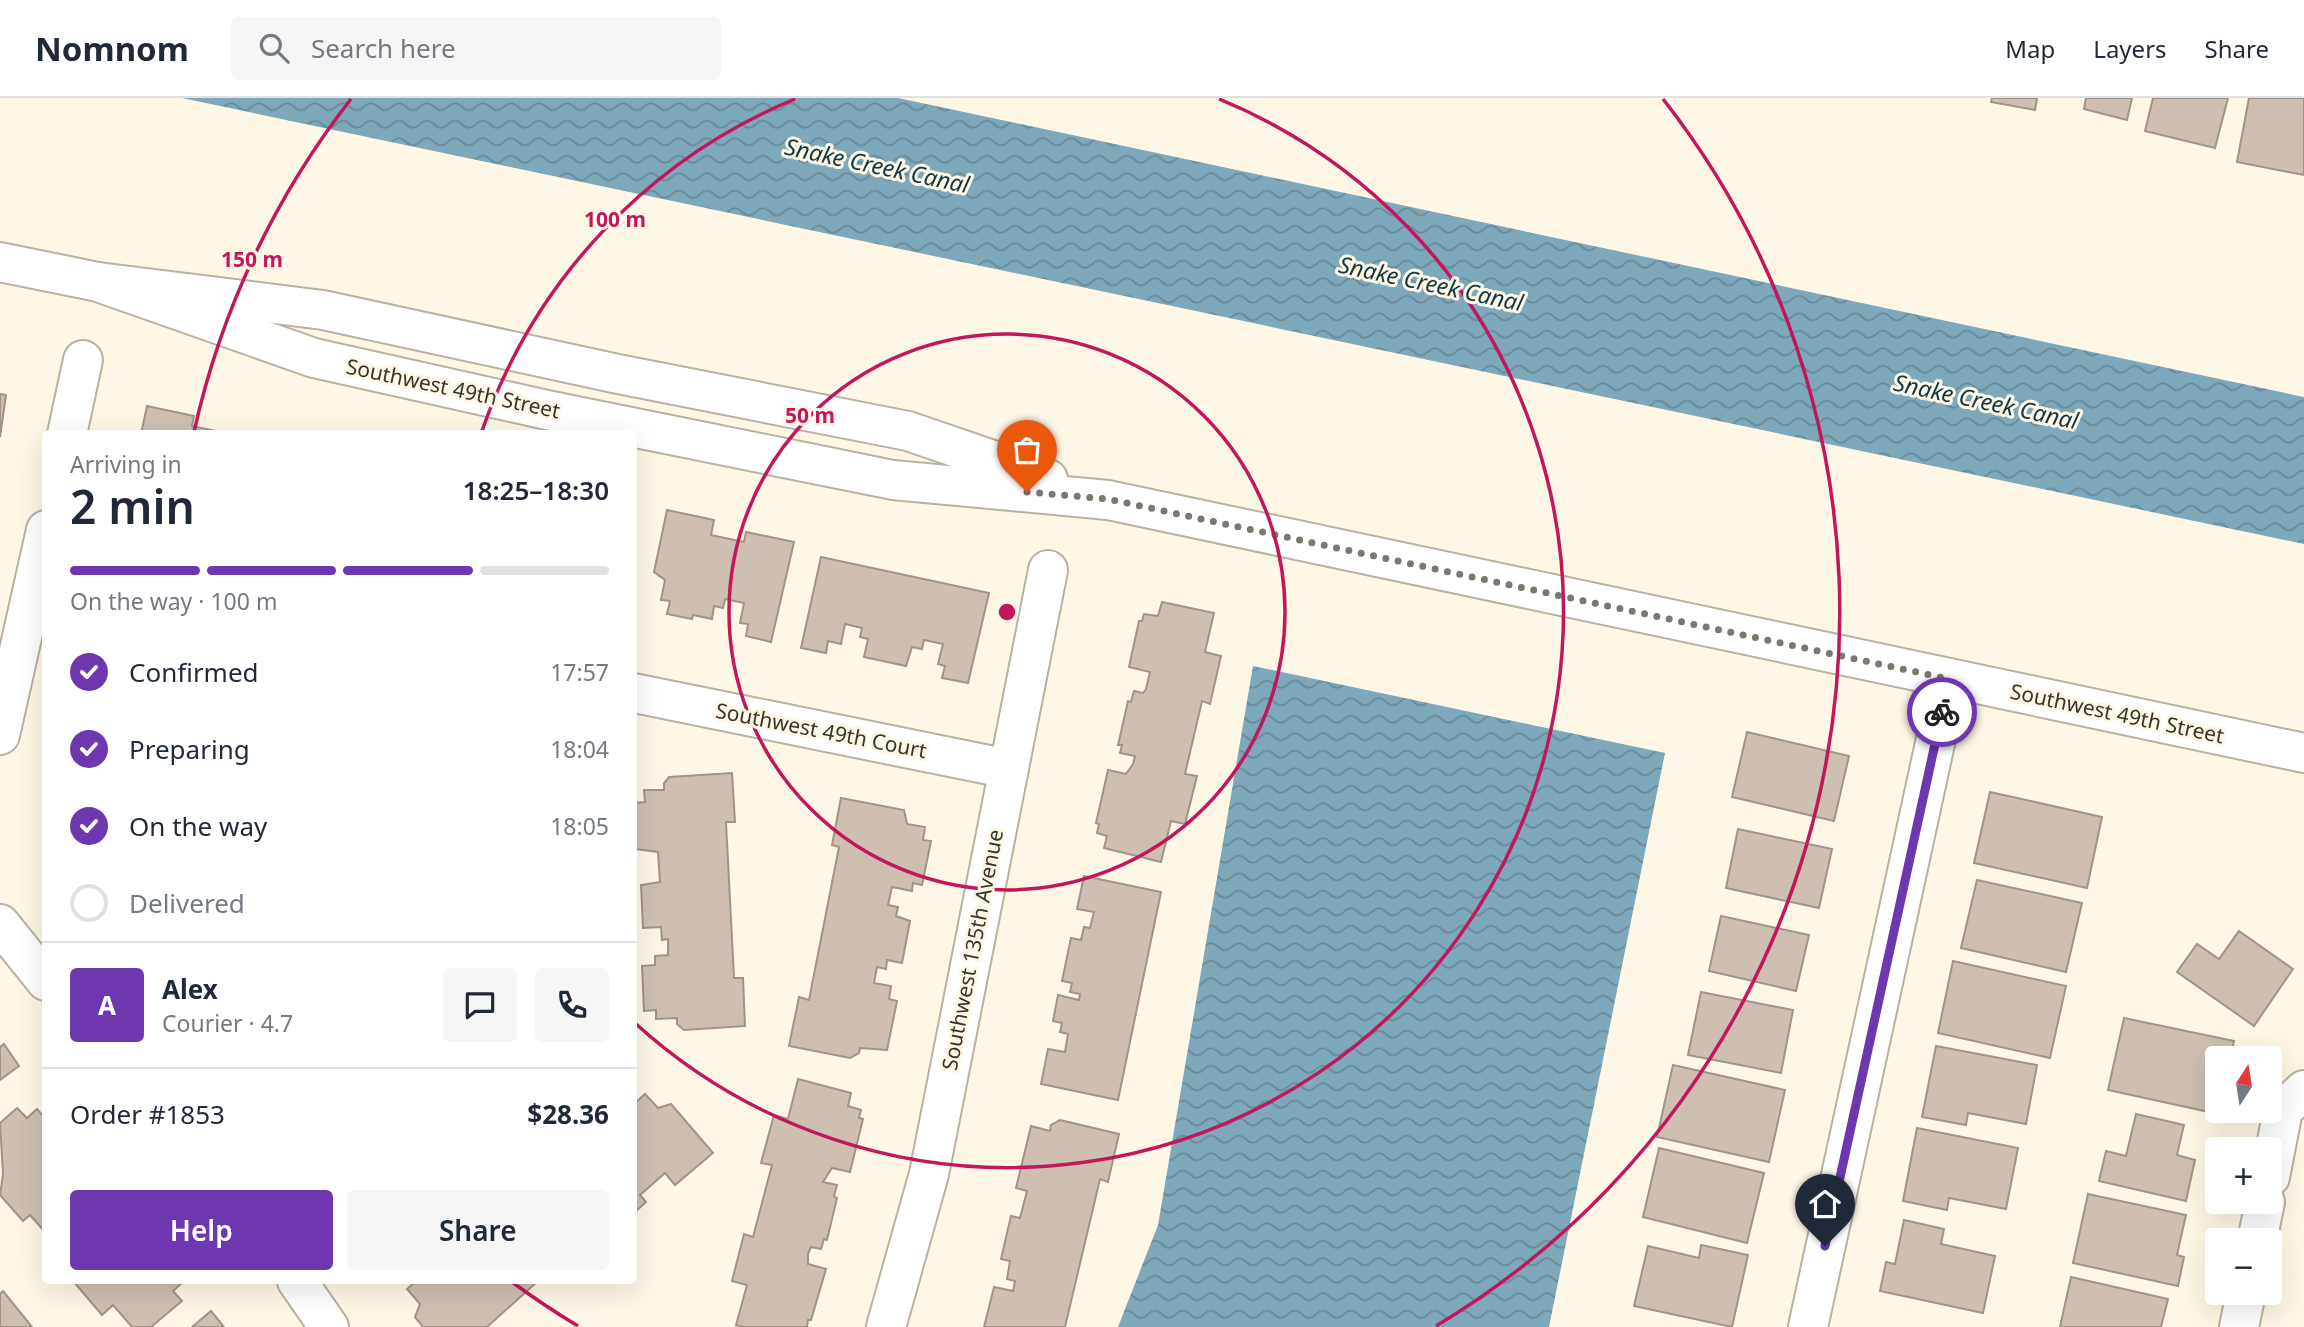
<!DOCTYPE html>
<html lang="en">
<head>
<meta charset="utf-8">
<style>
  body { margin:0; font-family:"Noto Sans",sans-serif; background:#f6f6f7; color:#1f2937; height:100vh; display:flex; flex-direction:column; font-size:26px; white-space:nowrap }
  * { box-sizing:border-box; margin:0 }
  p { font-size:23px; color:#747a83 }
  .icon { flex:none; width:38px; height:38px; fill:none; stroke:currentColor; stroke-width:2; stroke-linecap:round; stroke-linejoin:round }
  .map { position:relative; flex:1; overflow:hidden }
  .details { position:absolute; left:42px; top:332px; width:595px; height:854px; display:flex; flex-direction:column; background:#fff; border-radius:7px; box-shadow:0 7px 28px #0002 }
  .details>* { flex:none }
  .needle { width:46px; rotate:12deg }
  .buttons { position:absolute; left:2205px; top:948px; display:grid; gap:14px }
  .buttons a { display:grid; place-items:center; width:77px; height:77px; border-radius:7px; background:#fff; box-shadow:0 7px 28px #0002; font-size:35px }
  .pin { position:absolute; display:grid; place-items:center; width:60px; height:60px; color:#fff; margin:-72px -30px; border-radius:50% 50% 50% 0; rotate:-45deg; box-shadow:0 0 7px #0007 }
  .pin .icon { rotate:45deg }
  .courier { position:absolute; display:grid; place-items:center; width:70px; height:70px; margin:-35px; border:5px solid #6d38af; border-radius:50%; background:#fff; color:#222; box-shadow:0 2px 9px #0007 }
  .summary em { font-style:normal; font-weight:600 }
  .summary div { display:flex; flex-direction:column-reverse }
  .summary { display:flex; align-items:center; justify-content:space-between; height:119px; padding:0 28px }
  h1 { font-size:46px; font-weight:600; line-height:52px }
  .bar { display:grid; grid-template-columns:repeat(4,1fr); gap:10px 7px; align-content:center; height:84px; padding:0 28px }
  .bar i { height:9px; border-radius:5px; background:#e0e1e3 }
  .bar .active { background:#6d38af }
  .bar p { grid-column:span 4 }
  .line { display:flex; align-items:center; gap:18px; padding:0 28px; border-top:2px solid #e0e1e3 }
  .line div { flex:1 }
  .round { display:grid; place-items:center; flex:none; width:74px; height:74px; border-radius:7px; background:#f6f6f7 }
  ol { padding:0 28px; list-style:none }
  li { display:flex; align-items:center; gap:21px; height:77px }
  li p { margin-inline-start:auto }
  li .icon { padding:7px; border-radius:50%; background:#6d38af; color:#fff; stroke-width:4 }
  li:last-child { color:#747a83 }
  li i { width:38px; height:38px; border:4px solid #e0e1e3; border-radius:50% }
  .cta { display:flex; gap:14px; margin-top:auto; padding:14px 28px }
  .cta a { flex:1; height:80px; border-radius:7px; background:#6d38af; color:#fff; font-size:28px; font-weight:600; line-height:80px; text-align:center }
  .cta a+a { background:#f6f6f7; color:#1f2937 }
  header { display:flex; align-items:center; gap:42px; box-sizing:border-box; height:98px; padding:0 35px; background:#fff; border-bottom:2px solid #e0e1e3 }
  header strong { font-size:33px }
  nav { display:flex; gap:38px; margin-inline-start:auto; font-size:24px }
  .search { width:490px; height:63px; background:#f6f6f7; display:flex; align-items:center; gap:18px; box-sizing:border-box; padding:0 24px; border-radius:7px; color:#747a83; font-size:26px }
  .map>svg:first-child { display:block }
  .water { fill:url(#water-waves) }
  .building { fill:#cebfb2; stroke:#a19387; stroke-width:2 }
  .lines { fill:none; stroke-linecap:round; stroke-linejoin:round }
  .minor-casing { stroke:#b9b2a2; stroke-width:42 }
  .minor { stroke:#fff; stroke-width:38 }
  .done { stroke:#7d786e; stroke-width:7; stroke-dasharray:0 12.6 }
  .route { stroke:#6d38af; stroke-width:9 }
  .ring { fill:none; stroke:#c2185b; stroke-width:3.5 }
  .labels { text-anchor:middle; stroke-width:6; stroke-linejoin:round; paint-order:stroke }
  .street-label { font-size:21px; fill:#37342e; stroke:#fff7e6 }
  .water-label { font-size:23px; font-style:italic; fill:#0f3745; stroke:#fff7e6 }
  .centre { fill:#c2185b; stroke:#fff7e6; stroke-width:3.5 }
  .ring-label { font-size:21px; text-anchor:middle; font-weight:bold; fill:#c2185b; stroke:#fff7e6; stroke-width:6; stroke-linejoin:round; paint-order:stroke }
</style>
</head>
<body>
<header>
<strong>Nomnom</strong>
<div class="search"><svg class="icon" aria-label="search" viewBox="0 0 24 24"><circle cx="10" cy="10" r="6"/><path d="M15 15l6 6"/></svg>Search here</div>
<nav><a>Map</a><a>Layers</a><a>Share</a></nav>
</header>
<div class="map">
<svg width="2304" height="1229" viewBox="0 0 2304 1229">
  <defs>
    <pattern id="water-waves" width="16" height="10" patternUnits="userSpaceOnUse" patternTransform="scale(1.75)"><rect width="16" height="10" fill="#7ea9bb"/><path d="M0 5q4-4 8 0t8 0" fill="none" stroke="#688a98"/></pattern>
  </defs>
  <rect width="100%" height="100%" fill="#fff7e6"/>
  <!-- water -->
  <g class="water">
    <path d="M 182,0 L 898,0 L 2304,299 L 2304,446 Z"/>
    <path d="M 1253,568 L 1665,655 L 1549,1229 L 1118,1229 L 1158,1127 Z"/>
  </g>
  <!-- building -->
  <g class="building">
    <path d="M 1992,0 L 2037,0 L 2035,12 L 1991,4 Z"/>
    <path d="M 2086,0 L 2132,0 L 2127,22 L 2084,11 Z"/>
    <path d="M 2153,0 L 2228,0 L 2215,50 L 2145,33 Z"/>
    <path d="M 2249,0 L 2304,0 L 2304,77 L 2237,64 Z"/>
    <path d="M 0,296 L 6,297 L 0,339 Z"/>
    <path d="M 147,308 L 194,318 L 192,328 L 230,336 L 141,336 Z"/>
    <path d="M 667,412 L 714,422 L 711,437 L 744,444 L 746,434 L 794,444 L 771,544 L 746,538 L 748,526 L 740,525 L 744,505 L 725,501 L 723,510 L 714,508 L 712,521 L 693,517 L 692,521 L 667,516 L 670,503 L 661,502 L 665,482 L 654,474 Z"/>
    <path d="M 821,459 L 989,495 L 968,585 L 942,580 L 945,568 L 938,566 L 943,546 L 924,542 L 922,551 L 912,549 L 906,568 L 864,559 L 868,541 L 860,539 L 862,530 L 845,526 L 841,546 L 828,543 L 826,555 L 801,550 Z"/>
    <path d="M 1162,504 L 1214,515 L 1205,554 L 1221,558 L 1210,606 L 1202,603 L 1185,676 L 1197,678 L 1185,726 L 1171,723 L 1161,764 L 1104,750 L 1107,738 L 1097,735 L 1099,726 L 1096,725 L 1108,672 L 1126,676 L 1133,666 L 1135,658 L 1120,655 L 1122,647 L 1118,647 L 1128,603 L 1131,604 L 1134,593 L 1143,595 L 1146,591 L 1150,574 L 1129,569 L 1139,523 L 1142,523 L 1144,516 L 1158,518 Z"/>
    <path d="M 1747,634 L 1849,658 L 1834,723 L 1732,699 Z"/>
    <path d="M 732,675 L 735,724 L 726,724 L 734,880 L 743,880 L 745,928 L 684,932 L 677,926 L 677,920 L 656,921 L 656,912 L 644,913 L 642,868 L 655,867 L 655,858 L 668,857 L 668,841 L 662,842 L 661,829 L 643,830 L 641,787 L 660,784 L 658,754 L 636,751 L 634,705 L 645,704 L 644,692 L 664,692 L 664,685 L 669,679 Z"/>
    <path d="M 1990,694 L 2102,719 L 2087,790 L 1974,765 Z"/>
    <path d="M 841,700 L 904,712 L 907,726 L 925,729 L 923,742 L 931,743 L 922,787 L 913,785 L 912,793 L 892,789 L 888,807 L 898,809 L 896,818 L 910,823 L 902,865 L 887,862 L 886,871 L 877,869 L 874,885 L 891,888 L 889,901 L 897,903 L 887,952 L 860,950 L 859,955 L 850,960 L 789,948 L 799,899 L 809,902 L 839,749 L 832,747 Z"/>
    <path d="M 1738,731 L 1832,751 L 1819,810 L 1726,790 Z"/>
    <path d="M 1084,778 L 1161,794 L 1118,1002 L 1041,986 L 1048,951 L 1065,954 L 1068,936 L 1060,934 L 1062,925 L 1053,923 L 1058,897 L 1079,902 L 1080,896 L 1070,894 L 1072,885 L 1062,883 L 1071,840 L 1081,842 L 1084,829 L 1090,830 L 1094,814 L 1077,811 Z"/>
    <path d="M 1977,782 L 2082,805 L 2066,874 L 1961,850 Z"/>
    <path d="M 1721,818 L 1809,837 L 1796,893 L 1709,873 Z"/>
    <path d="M 2239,833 L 2293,871 L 2254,928 L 2177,874 L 2197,846 L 2219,861 Z"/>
    <path d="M 1953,863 L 2066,888 L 2050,960 L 1938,935 Z"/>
    <path d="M 1701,894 L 1793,912 L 1781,975 L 1688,957 Z"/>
    <path d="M 2124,920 L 2234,943 L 2230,961 L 2217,961 L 2217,980 L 2209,1014 L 2108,992 Z"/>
    <path d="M 4,946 L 19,968 L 0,982 L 0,949 Z"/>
    <path d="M 1936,948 L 2037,967 L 2026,1026 L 1968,1015 L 1966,1027 L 1922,1019 Z"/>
    <path d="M 1673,967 L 1785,992 L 1769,1064 L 1657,1039 Z"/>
    <path d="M 798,981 L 851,995 L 848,1008 L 861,1012 L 859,1020 L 863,1021 L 850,1074 L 832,1070 L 823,1084 L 837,1087 L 834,1098 L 837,1100 L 827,1142 L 824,1141 L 821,1151 L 811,1149 L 808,1156 L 808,1166 L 826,1171 L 811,1222 L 808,1222 L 807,1229 L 744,1229 L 736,1227 L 747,1187 L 732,1183 L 744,1136 L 753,1139 L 772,1067 L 761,1065 L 774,1017 L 788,1021 Z"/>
    <path d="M 645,996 L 658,1010 L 671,1006 L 713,1055 L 675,1087 L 665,1075 L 640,1097 L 646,1104 L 634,1115 L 634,1006 Z"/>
    <path d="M 17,1010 L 27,1020 L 37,1011 L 43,1018 L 46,1016 L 46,1135 L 30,1117 L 23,1123 L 0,1097 L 3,1076 L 0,1025 Z"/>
    <path d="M 2136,1016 L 2184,1027 L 2177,1057 L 2195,1062 L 2186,1103 L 2099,1083 L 2106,1053 L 2126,1058 Z"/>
    <path d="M 1060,1022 L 1119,1036 L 1108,1084 L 1100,1081 L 1065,1229 L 984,1229 L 994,1189 L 1013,1193 L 1015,1183 L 1007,1181 L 1010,1163 L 1001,1161 L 1011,1118 L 1020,1120 L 1027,1093 L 1016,1090 L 1031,1028 L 1050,1033 L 1051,1027 Z"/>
    <path d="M 1917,1030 L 2018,1050 L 2006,1111 L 1949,1100 L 1947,1112 L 1903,1103 Z"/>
    <path d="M 1659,1050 L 1764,1075 L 1747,1145 L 1643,1119 Z"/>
    <path d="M 2088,1096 L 2186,1117 L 2177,1157 L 2184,1159 L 2178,1188 L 2073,1165 Z"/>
    <path d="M 1904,1122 L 1944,1131 L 1941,1146 L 1995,1158 L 1983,1215 L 1880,1193 L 1886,1164 L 1895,1166 Z"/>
    <path d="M 1701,1147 L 1748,1157 L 1732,1229 L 1634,1208 L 1648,1148 L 1699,1160 Z"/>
    <path d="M 2071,1179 L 2168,1201 L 2161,1229 L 2060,1229 Z"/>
    <path d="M 73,1183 L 184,1183 L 173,1193 L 182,1203 L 151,1229 L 132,1229 L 113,1207 L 102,1217 Z"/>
    <path d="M 416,1183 L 538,1183 L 487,1229 L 423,1229 L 415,1219 L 420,1206 L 407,1191 Z"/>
    <path d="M 3,1193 L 32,1229 L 0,1229 L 0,1196 Z"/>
    <path d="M 211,1213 L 224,1229 L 192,1229 Z"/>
  </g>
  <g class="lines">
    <defs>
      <g id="minor">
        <path d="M 0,164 L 98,184 L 323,212 L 618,276 L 908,333 L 1048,381"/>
        <path d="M 98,184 L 314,260 L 547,312 L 893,382 L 1108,402 L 2304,655"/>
        <path d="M 67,336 L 83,262"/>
        <path d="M 634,595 L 1009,671"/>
        <path d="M 0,637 L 46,432"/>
        <path d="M 0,826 L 46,883"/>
        <path d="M 2270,1079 L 2283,1012 L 2304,992"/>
        <path d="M 2257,1143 L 2265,1104"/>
        <path d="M 297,1183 L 329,1229"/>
        <path d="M 886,1229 L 929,1076 L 1048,472"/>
        <path d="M 1808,1229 L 1949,581"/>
        <path d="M 2239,1229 L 2246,1195"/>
      </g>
    </defs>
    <!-- minor casing -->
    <use href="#minor" class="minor-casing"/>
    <!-- minor -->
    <use href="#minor" class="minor"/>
  </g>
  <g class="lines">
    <!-- done -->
    <path class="done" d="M 1027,394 L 1108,401 L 1949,581 L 1942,614"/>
    <!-- route -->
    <path class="route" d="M 1825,1148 L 1942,614"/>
  </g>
  <!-- distance rings -->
  <g class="ring">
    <circle cx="1007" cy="514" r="278"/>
    <path d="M482 333A555 555 0 0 1 795 1M1219 1A555 555 0 1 1 636 926"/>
    <path d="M578 1228A833 833 0 0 1 512 1184M194 334A833 833 0 0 1 351 1M1663 1A833 833 0 0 1 1436 1228"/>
  </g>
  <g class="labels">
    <!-- street labels -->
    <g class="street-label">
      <text transform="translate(453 291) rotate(12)" y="7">Southwest 49th Street</text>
      <text transform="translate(2117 616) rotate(12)" y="7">Southwest 49th Street</text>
      <text transform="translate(821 633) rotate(11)" y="7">Southwest 49th Court</text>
      <text transform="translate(973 852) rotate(-79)" y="7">Southwest 135th Avenue</text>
    </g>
    <!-- water labels -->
    <g class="water-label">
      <text transform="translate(877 68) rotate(12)" y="8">Snake Creek Canal</text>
      <text transform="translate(1431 186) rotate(12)" y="8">Snake Creek Canal</text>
      <text transform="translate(1986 304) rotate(12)" y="8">Snake Creek Canal</text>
    </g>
  </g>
  <circle cx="1007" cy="514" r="10" class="centre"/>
  <g class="ring-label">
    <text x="615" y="129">100 m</text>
    <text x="252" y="169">150 m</text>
    <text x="810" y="325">50 m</text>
  </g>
</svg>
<div class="buttons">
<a><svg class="needle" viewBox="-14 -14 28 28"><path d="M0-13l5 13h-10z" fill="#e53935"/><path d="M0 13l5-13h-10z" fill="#747a83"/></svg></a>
<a>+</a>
<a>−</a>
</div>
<div class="pin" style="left:1027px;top:394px;background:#ea580c"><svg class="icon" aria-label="bag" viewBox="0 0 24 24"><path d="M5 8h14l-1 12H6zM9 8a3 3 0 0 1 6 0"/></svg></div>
<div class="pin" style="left:1825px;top:1148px;background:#1f2937"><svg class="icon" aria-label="home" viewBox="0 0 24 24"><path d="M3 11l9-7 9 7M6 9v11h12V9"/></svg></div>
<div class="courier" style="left:1942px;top:614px"><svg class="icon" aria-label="bike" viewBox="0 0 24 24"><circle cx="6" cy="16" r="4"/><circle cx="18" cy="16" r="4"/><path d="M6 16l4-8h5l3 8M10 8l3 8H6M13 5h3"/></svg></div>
<section class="details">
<div class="summary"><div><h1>2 min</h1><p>Arriving in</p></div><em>18:25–18:30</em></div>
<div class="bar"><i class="active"></i><i class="active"></i><i class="active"></i><i></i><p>On the way · 100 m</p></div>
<ol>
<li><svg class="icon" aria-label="check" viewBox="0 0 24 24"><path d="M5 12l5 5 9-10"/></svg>Confirmed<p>17:57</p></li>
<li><svg class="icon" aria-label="check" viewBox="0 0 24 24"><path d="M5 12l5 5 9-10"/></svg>Preparing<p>18:04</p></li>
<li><svg class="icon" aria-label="check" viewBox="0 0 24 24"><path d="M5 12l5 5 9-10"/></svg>On the way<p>18:05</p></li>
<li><i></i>Delivered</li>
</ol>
<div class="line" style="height:126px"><b class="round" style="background:#6d38af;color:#fff">A</b><div><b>Alex</b><p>Courier · 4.7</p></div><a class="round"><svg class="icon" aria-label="chat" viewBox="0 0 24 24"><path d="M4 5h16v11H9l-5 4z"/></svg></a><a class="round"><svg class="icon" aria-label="phone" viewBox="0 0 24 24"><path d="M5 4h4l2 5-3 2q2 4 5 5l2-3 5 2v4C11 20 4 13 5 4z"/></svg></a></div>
<div class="line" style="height:91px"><div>Order #1853</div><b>$28.36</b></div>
<div class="cta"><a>Help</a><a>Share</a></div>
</section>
</div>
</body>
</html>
